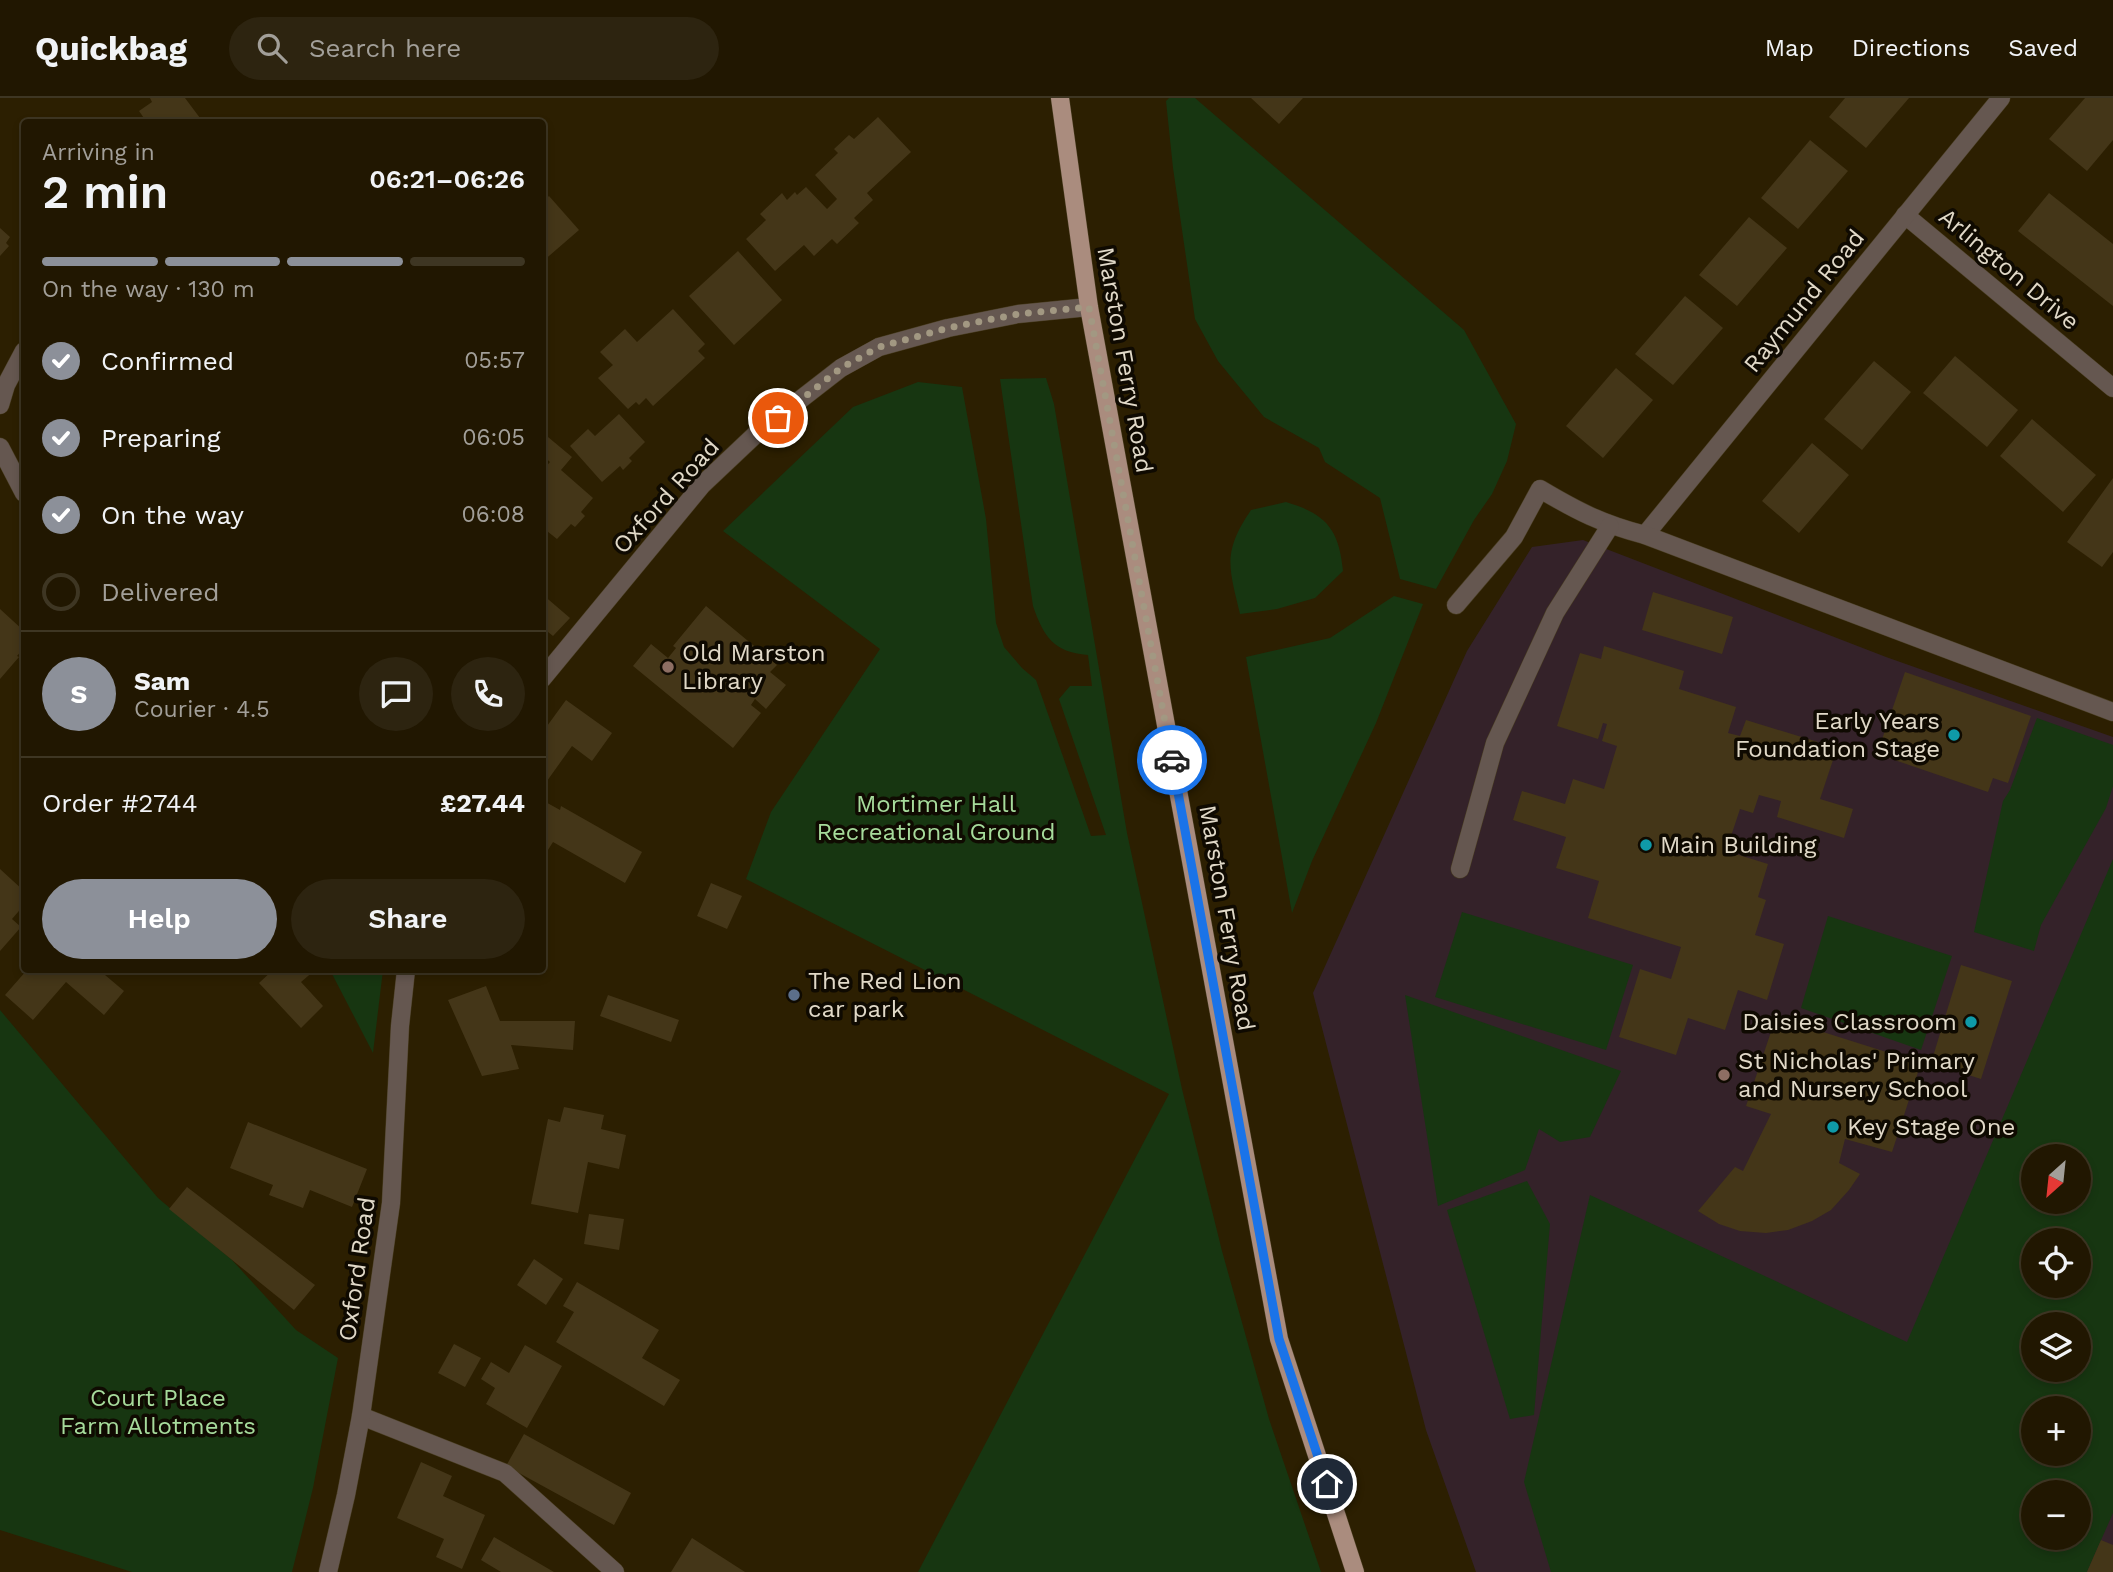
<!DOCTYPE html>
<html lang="en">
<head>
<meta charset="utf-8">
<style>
  body { margin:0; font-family:"Work Sans",sans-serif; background:#2d2410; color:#f1f3f6; height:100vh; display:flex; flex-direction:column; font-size:26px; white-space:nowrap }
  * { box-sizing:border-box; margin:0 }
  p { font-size:23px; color:#a29f99 }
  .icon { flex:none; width:38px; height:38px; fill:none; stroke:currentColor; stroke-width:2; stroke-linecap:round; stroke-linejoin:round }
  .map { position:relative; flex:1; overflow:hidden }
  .drawer { position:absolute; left:21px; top:21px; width:525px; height:854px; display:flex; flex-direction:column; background:#211701; border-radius:7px; box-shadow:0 4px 10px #0003,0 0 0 2px #3e3623 }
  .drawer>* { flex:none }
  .needle { width:46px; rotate:207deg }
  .tools { position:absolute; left:2021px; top:1046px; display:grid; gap:14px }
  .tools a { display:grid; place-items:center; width:70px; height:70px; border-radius:50%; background:#211701; box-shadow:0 4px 10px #0003,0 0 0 2px #3e3623; font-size:35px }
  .pin { position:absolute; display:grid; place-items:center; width:60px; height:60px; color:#fff; margin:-30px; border:4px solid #fff; border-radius:50%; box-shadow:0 2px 7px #0007 }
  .courier { position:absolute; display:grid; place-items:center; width:70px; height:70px; margin:-35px; border:5px solid #1a73e8; border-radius:50%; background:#fff; color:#222; box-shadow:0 2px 9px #0007 }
  .summary em { font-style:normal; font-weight:600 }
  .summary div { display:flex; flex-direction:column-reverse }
  .summary { display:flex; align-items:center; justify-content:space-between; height:119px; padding:0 21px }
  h1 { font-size:46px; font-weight:600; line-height:52px }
  .bar { display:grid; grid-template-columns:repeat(4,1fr); gap:10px 7px; align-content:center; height:84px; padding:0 21px }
  .bar i { height:9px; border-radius:5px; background:#3e3623 }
  .bar .current { background:#8c9099 }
  .bar p { grid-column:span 4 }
  .line { display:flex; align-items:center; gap:18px; padding:0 21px; border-top:2px solid #3e3623 }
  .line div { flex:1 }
  .round { display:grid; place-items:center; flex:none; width:74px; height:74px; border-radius:37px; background:#2d2410 }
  ol { padding:0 21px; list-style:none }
  li { display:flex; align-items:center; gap:21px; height:77px }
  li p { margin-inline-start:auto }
  li .icon { padding:7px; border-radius:50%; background:#8c9099; color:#fff; stroke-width:4 }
  li:last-child { color:#a29f99 }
  li i { width:38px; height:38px; border:4px solid #3e3623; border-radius:50% }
  .action { display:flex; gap:14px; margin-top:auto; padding:14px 21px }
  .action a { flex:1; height:80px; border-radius:42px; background:#8c9099; color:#fff; font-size:28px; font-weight:600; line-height:80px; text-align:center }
  .action a+a { background:#2d2410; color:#f1f3f6 }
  header { display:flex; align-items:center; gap:42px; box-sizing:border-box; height:98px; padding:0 35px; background:#211701; border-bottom:2px solid #3e3623 }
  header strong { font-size:33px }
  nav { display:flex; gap:38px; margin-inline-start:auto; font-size:24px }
  .search { width:490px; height:63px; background:#2d2410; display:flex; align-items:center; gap:18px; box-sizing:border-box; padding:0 24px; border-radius:38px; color:#a29f99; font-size:26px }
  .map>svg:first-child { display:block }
  .education { fill:#342229; fill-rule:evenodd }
  .green { fill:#173611; fill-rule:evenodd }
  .building { fill:#443618 }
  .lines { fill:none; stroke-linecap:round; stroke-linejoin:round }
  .minor-casing { stroke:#493d21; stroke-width:19 }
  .major-casing { stroke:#493d21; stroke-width:19 }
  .minor { stroke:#655750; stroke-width:18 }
  .major { stroke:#aa8c7e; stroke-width:18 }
  .done { stroke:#a29882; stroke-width:7; stroke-dasharray:0 12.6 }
  .route { stroke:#1a73e8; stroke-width:9 }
  .education-dot { fill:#8d6e63; stroke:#0f0a01; stroke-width:2.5 }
  .culture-dot { fill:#0f9aa8; stroke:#0f0a01; stroke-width:2.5 }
  .service-dot { fill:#5c6f8a; stroke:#0f0a01; stroke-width:2.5 }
  .labels { text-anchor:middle; stroke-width:7; stroke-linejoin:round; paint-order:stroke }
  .street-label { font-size:24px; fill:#e1d9c8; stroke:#0f0a01 }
  .poi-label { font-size:24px; fill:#e1d9c8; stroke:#0f0a01; text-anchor:start }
  .park-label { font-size:24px; fill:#a6db9b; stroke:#0f0a01 }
</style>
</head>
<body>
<header>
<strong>Quickbag</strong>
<div class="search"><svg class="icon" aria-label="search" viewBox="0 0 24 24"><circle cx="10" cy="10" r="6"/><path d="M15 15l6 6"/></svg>Search here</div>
<nav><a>Map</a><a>Directions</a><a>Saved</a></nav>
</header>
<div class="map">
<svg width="2113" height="1474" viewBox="0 0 2113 1474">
  <rect width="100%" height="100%" fill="#2c1f01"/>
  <!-- education -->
  <path class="education" d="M 1583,442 L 1886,559 L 2113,639 L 2113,1474 L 1476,1474 L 1426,1332 L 1313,895 L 1467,553 L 1532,449 ZM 2034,1059 L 2079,1059 L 2079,1104 L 2034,1104 ZM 2034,1143 L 2079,1143 L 2079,1188 L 2034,1188 ZM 2034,1227 L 2079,1227 L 2079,1272 L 2034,1272 ZM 2034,1311 L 2079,1311 L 2079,1356 L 2034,1356 ZM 2034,1395 L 2079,1395 L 2079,1440 L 2034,1440 Z"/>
  <!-- green -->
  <g class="green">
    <path d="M 1169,0 L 1195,0 L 1464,232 L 1516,326 L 1507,363 L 1492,396 L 1474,422 L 1436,491 L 1400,481 L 1380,400 L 1325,364 L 1319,350 L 1264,319 L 1218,263 L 1195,221 L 1173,70 L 1166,3 Z"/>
    <path d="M 1046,280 L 1054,306 L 1127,735 L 1182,991 L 1222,1153 L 1269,1321 L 1321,1474 L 918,1474 L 1169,996 L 746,781 L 771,714 L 880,551 L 723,433 L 853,309 L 918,284 L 962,289 L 986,421 L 996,525 L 1004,549 L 1022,570 L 1036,582 L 1091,738 L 1106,737 L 1059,601 L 1070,588 L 1092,588 L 1088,557 C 1053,554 1044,539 1033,508 L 1000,281 Z"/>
    <path d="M 1286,404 C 1326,416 1339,431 1343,473 L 1315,500 L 1277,511 L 1240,516 C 1229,469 1222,455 1251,412 Z"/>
    <path d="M 1394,498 L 1423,506 L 1376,625 L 1312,763 L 1292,815 L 1246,559 L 1330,540 Z"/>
    <path d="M 2037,620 L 2113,647 L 2113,688 L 2106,710 L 2041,827 L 2034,853 L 1974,834 L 2003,703 L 2010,692 Z"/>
    <path d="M 2113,761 L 2113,1415 L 2087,1474 L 1551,1474 L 1524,1384 L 1590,1097 L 1907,1244 ZM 2034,1059 L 2079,1059 L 2079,1104 L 2034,1104 ZM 2034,1143 L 2079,1143 L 2079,1188 L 2034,1188 ZM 2034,1227 L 2079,1227 L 2079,1272 L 2034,1272 ZM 2034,1311 L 2079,1311 L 2079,1356 L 2034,1356 ZM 2034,1395 L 2079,1395 L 2079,1440 L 2034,1440 Z"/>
    <path d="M 1462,814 L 1633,867 L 1606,952 L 1435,899 Z"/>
    <path d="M 1828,818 L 1952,858 L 1921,952 L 1801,910 Z"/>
    <path d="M 330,872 L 383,872 L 373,955 Z"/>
    <path d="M 1405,897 L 1621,973 L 1590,1039 L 1560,1044 L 1539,1031 L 1525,1072 L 1438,1108 Z"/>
    <path d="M 0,912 L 158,1100 L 232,1162 L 296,1232 L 338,1260 L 313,1390 L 292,1474 L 132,1474 L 0,1432 Z"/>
    <path d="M 1527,1083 L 1550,1126 L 1534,1317 L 1510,1321 L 1447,1112 Z"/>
  </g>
  <!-- building -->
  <g class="building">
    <path d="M 150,0 L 185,0 L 203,24 L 144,24 L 146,23 L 139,13 L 152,4 Z"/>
    <path d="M 1251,0 L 1303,0 L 1279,26 Z"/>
    <path d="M 1845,0 L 1909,0 L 1866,50 L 1829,19 Z"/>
    <path d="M 2085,0 L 2113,0 L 2113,42 L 2087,73 L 2049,41 Z"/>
    <path d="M 878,19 L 911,54 L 867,95 L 873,102 L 854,120 L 859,125 L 837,146 L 832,141 L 814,158 L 804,147 L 775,173 L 746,141 L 766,122 L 760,116 L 782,95 L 787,102 L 795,94 L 797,97 L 806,89 L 827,111 L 837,101 L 815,77 L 838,55 L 834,51 L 849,37 L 854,41 Z"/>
    <path d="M 1810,42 L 1848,73 L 1798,131 L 1761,100 Z"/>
    <path d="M 2049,95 L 2113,146 L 2113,208 L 2018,133 Z"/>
    <path d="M 549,98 L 579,132 L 542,164 L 542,104 Z"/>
    <path d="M 1749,119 L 1787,150 L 1737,208 L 1699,177 Z"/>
    <path d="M 0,130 L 10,139 L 6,145 L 9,148 L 0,158 Z"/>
    <path d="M 738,153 L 782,202 L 734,247 L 689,198 Z"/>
    <path d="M 1685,198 L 1723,230 L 1673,287 L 1635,256 Z"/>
    <path d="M 673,211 L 705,246 L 698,253 L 705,260 L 653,308 L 646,300 L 639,307 L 636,304 L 628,311 L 598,280 L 613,267 L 600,254 L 625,231 L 637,244 Z"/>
    <path d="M 1955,258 L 2018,312 L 1987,349 L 1923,295 Z"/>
    <path d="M 1874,263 L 1911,294 L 1862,352 L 1824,321 Z"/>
    <path d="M 1616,270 L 1653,302 L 1603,360 L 1566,328 Z"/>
    <path d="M 619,316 L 645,344 L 629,360 L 632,363 L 623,372 L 620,368 L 602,384 L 570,348 L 588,331 L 595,338 Z"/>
    <path d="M 2032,321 L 2096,377 L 2063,414 L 2000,358 Z"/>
    <path d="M 542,334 L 572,359 L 561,372 L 593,400 L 581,414 L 585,418 L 575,429 L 571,426 L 557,441 L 542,429 L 542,373 L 550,364 L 542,357 Z"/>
    <path d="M 1812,345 L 1849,377 L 1799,435 L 1762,403 Z"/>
    <path d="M 2113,380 L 2113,454 L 2102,469 L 2067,444 Z"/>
    <path d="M 1653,494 L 1733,519 L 1722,556 L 1642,532 Z"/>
    <path d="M 542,496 L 570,520 L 553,538 L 542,529 Z"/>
    <path d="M 706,508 L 777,567 L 770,574 L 786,587 L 766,611 L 755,601 L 751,607 L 761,615 L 733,650 L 633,568 L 651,546 L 668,560 L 676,550 L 673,548 Z"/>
    <path d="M 0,511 L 24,533 L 24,550 L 17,558 L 19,559 L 0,581 Z"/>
    <path d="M 1604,548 L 1684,573 L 1679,591 L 1736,609 L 1728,635 L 1740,638 L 1746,622 L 1818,644 L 1814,656 L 1833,662 L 1820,701 L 1853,711 L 1844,740 L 1777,719 L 1781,703 L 1759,697 L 1753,715 L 1740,711 L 1726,753 L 1768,766 L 1758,799 L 1766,802 L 1755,837 L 1784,846 L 1767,902 L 1738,892 L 1725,932 L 1688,920 L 1676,957 L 1619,939 L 1640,871 L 1671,881 L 1681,849 L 1588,820 L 1599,783 L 1556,770 L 1566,739 L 1513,722 L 1522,693 L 1565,706 L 1573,681 L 1604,691 L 1617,648 L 1602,643 L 1607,626 L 1603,625 L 1598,641 L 1557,628 L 1580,555 L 1601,561 Z"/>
    <path d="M 1905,574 L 2031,618 L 2008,685 L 1993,680 L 1988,694 L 1877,656 Z"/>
    <path d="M 566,602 L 612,635 L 592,663 L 572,648 L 547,683 L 542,679 L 542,635 Z"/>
    <path d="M 542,702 L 560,712 L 561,708 L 642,754 L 625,785 L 553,744 L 546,755 L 542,753 Z"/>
    <path d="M 0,771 L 24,793 L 24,807 L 12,821 L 21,829 L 0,853 Z"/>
    <path d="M 711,785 L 742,798 L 727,831 L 697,818 Z"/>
    <path d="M 1961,867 L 2012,883 L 1981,981 L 1931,965 Z"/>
    <path d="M 27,872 L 109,872 L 105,877 L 124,893 L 104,917 L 66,884 L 33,922 L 5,897 Z"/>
    <path d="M 273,872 L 315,872 L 301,884 L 323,908 L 301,930 L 259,885 Z"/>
    <path d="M 486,888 L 500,923 L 575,923 L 573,952 L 511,947 L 519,971 L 482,978 L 448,902 Z"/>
    <path d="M 608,897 L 679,922 L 671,944 L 600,918 Z"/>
    <path d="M 1776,919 L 1921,965 L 1892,1054 L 1845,1041 L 1839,1065 L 1860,1076 L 1849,1092 L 1831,1112 L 1812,1123 L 1788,1132 L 1766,1135 L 1740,1133 L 1719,1126 L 1698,1113 L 1735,1069 L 1743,1073 L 1771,1016 L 1746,1008 Z"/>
    <path d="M 564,1009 L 604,1017 L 601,1031 L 626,1037 L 619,1071 L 588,1064 L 578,1115 L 531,1106 L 548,1021 L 560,1024 Z"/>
    <path d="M 248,1024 L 367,1071 L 352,1109 L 310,1092 L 303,1110 L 269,1097 L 273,1087 L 230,1070 Z"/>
    <path d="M 187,1089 L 315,1187 L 294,1212 L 169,1111 Z"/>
    <path d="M 589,1116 L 624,1121 L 619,1152 L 584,1146 Z"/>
    <path d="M 534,1161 L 563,1181 L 546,1207 L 517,1187 Z"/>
    <path d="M 577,1184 L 659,1232 L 642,1260 L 680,1282 L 664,1308 L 556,1244 L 574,1214 L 563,1208 Z"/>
    <path d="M 454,1246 L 481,1260 L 465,1289 L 438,1275 Z"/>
    <path d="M 525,1247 L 562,1268 L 527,1330 L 486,1306 L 495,1290 L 481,1281 L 491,1264 L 509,1275 Z"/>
    <path d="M 524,1336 L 631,1395 L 614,1427 L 506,1368 Z"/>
    <path d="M 421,1364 L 452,1378 L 443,1398 L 485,1417 L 462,1471 L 436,1459 L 444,1441 L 397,1420 Z"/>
    <path d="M 494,1439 L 554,1474 L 501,1474 L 481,1462 Z"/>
    <path d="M 692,1440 L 745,1474 L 671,1474 Z"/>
    <path d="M 2101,1442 L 2113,1447 L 2113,1474 L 2087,1474 Z"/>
  </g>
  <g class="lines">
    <defs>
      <g id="minor">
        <path d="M 1905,117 L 2113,290"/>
        <path d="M 0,307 L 6,287 L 24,253"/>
        <path d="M 0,349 L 24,395"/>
        <path d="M 1645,437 L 2001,0"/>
        <path d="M 1456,507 L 1514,439 L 1540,391 C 1577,413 1602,426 1645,437 L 2113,614"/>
        <path d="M 542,581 L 702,387 L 756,336 L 841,270 L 879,249 L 948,230 L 1018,216 L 1089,209"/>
        <path d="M 1460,771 L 1495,645 L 1555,515 L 1610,428"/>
        <path d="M 361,1318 L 505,1375 L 615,1474"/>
        <path d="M 328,1474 L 346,1397 L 361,1318 L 391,1105 L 400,928 L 406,872"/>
      </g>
      <path id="major" d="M 1060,0 L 1089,209 L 1279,1241 L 1355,1474"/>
    </defs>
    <!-- minor casing -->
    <use href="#minor" class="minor-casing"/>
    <!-- major casing -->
    <use href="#major" class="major-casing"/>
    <!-- minor -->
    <use href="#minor" class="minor"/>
    <!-- major -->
    <use href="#major" class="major"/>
  </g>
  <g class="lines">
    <!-- done -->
    <path class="done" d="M 778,320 L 841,270 L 879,249 L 948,230 L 1018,216 L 1089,209 L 1172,662"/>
    <!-- route -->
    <path class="route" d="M 1172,662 L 1279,1241 L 1327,1386"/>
  </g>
  <!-- markers -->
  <g class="education-dot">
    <circle cx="668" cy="569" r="7"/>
    <circle cx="1724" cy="977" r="7"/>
  </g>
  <g class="culture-dot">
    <circle cx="1954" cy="637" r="7"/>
    <circle cx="1646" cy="747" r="7"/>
    <circle cx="1971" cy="924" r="7"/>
    <circle cx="1833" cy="1029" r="7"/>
  </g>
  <circle class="service-dot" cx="794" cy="897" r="7"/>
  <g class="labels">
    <!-- street labels -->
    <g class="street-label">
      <text transform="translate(2009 171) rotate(40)" y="8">Arlington Drive</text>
      <text transform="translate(1804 203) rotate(-51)" y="8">Raymund Road</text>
      <text transform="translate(1125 262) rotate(80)" y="8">Marston Ferry Road</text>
      <text transform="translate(666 398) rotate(-48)" y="8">Oxford Road</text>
      <text transform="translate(1227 820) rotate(80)" y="8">Marston Ferry Road</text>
      <text transform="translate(357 1171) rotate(-82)" y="8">Oxford Road</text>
    </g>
    <!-- poi labels -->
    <g class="poi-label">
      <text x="682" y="563">Old Marston<tspan x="682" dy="28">Library</tspan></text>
      <text x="1940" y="631" text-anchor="end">Early Years<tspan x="1940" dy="28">Foundation Stage</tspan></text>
      <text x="1660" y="755">Main Building</text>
      <text x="808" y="891">The Red Lion<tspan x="808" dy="28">car park</tspan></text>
      <text x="1957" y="932" text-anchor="end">Daisies Classroom</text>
      <text x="1738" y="971">St Nicholas' Primary<tspan x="1738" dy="28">and Nursery School</tspan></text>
      <text x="1847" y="1037">Key Stage One</text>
    </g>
    <!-- park labels -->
    <g class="park-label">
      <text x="936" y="714">Mortimer Hall<tspan x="936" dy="28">Recreational Ground</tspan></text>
      <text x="158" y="1308">Court Place<tspan x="158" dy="28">Farm Allotments</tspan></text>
    </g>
  </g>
</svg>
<div class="tools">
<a><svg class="needle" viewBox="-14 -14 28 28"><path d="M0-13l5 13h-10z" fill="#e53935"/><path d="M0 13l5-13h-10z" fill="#a29f99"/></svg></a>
<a><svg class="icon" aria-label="locate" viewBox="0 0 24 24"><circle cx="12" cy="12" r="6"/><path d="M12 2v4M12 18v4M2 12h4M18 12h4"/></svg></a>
<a><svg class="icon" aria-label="layers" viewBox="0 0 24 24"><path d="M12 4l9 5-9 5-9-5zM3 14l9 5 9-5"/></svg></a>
<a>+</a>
<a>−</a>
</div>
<div class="pin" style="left:778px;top:320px;background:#ea580c"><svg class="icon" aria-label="bag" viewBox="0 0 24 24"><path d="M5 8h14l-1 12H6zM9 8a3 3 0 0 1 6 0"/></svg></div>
<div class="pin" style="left:1327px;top:1386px;background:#1f2937"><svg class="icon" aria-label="home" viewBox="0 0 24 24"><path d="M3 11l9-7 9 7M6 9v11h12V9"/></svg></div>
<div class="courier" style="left:1172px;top:662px"><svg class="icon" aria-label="car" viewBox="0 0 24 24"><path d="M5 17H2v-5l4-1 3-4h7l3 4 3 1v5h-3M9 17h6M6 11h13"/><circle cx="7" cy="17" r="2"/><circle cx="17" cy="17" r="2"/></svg></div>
<section class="drawer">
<div class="summary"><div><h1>2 min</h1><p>Arriving in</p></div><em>06:21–06:26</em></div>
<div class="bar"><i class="current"></i><i class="current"></i><i class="current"></i><i></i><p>On the way · 130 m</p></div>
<ol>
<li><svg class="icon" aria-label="check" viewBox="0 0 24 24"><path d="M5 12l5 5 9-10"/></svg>Confirmed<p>05:57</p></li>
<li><svg class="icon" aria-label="check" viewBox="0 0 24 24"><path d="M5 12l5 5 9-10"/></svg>Preparing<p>06:05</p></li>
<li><svg class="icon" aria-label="check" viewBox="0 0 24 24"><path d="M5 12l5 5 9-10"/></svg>On the way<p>06:08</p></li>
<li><i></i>Delivered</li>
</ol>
<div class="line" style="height:126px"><b class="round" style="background:#8c9099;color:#fff">S</b><div><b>Sam</b><p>Courier · 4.5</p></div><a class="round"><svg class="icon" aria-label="chat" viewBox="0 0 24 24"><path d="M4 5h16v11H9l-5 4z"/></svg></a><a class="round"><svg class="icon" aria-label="phone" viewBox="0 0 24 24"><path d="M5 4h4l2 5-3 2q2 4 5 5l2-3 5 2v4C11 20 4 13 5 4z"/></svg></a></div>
<div class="line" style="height:91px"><div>Order #2744</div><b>£27.44</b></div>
<div class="action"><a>Help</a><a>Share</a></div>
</section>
</div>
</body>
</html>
